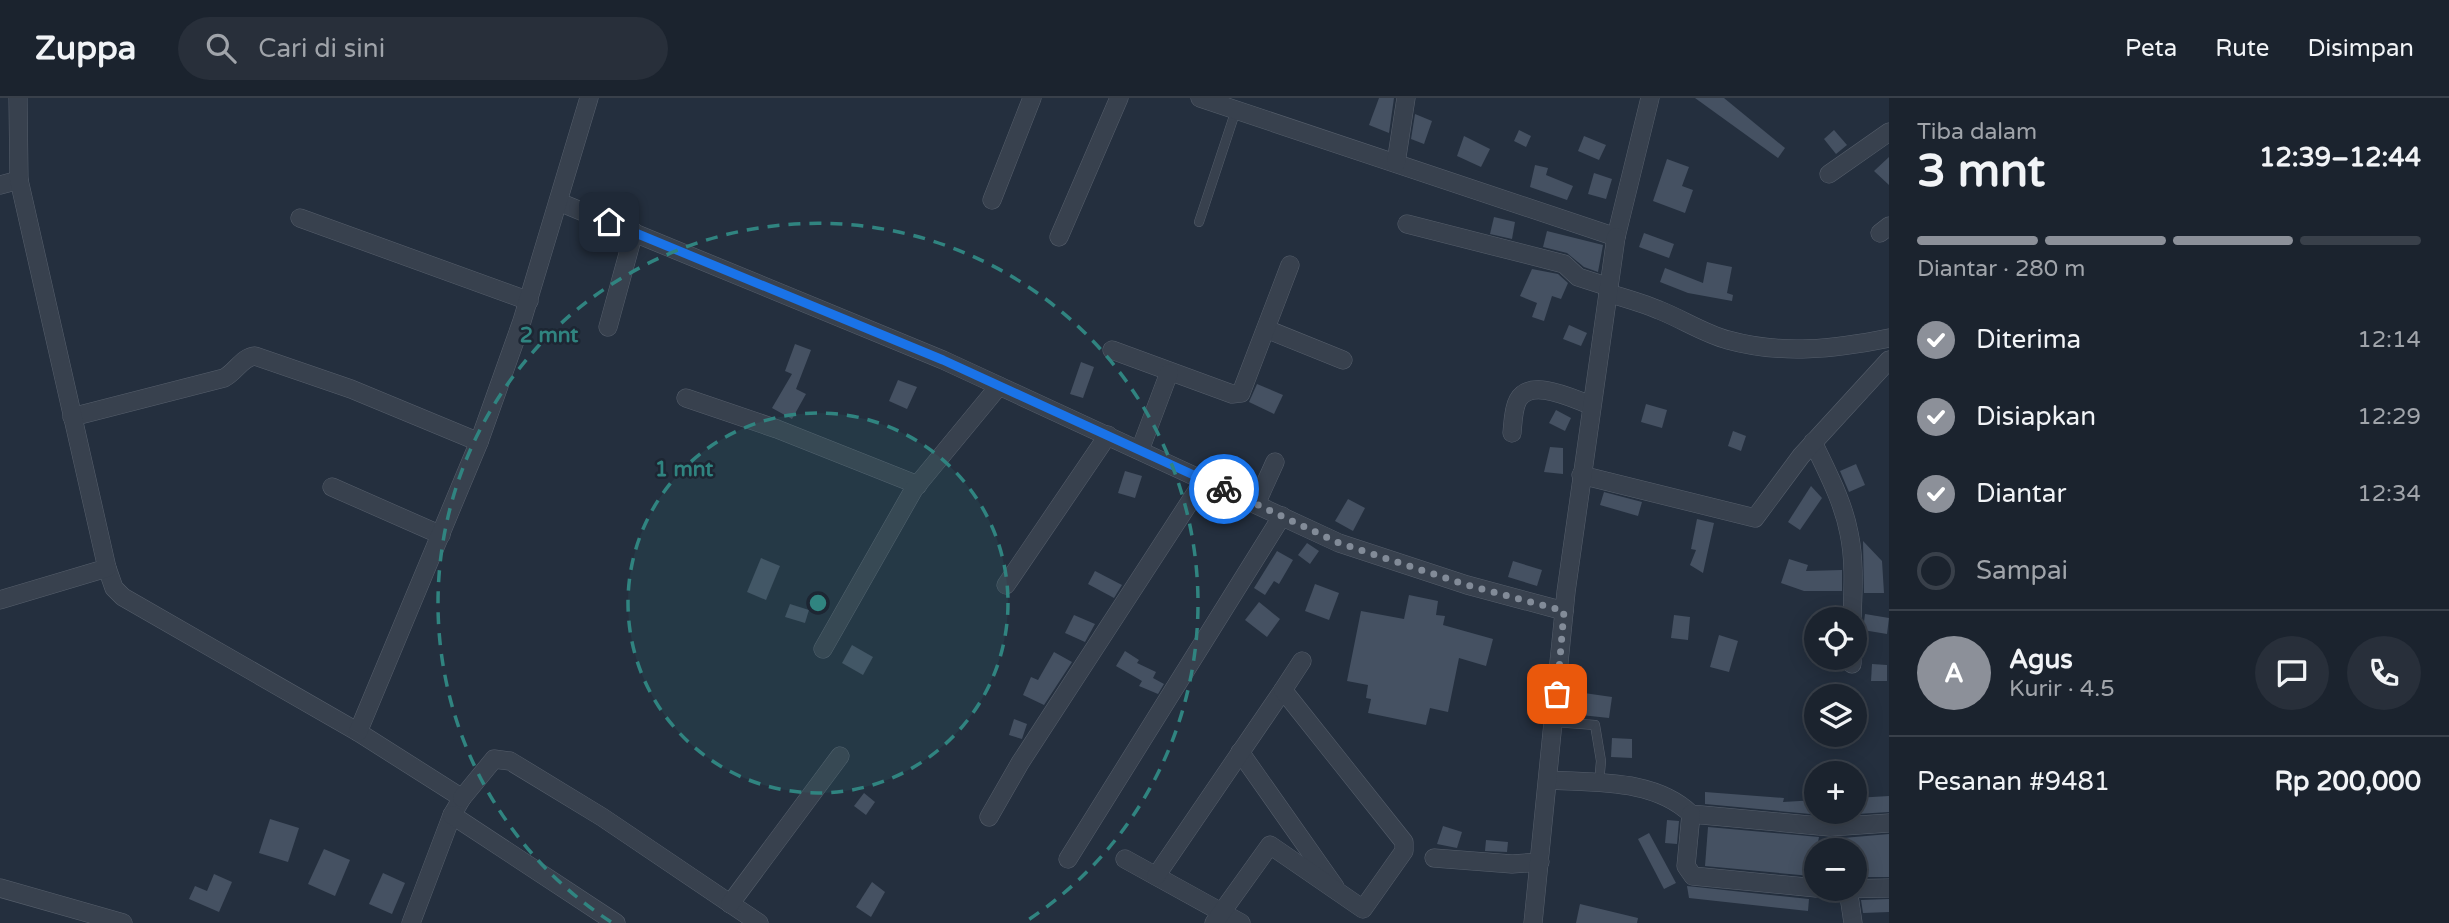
<!DOCTYPE html>
<html lang="id">
<head>
<meta charset="utf-8">
<style>
  body { margin:0; font-family:"Varela Round",sans-serif; background:#282f3a; color:#f1f3f6; height:100vh; display:flex; flex-direction:column; font-size:26px; white-space:nowrap }
  * { box-sizing:border-box; margin:0 }
  p { font-size:23px; color:#a0a4aa }
  .icon { flex:none; width:38px; height:38px; fill:none; stroke:currentColor; stroke-width:2; stroke-linecap:round; stroke-linejoin:round }
  .map { position:relative; flex:1; overflow:hidden }
  .drawer { display:flex; flex-direction:column; background:#1b232e; width:560px }
  .drawer>* { flex:none }
  .controls { position:absolute; left:1804px; top:509px; display:grid; gap:14px }
  .controls a { display:grid; place-items:center; width:63px; height:63px; border-radius:50%; background:#1b232e; box-shadow:0 4px 18px #0003,0 0 0 2px #39404a; font-size:35px }
  .pin { position:absolute; display:grid; place-items:center; width:60px; height:60px; color:#fff; margin:-30px; border-radius:14px; box-shadow:0 4px 10px #0006 }
  .courier { position:absolute; display:grid; place-items:center; width:70px; height:70px; margin:-35px; border:5px solid #1a73e8; border-radius:50%; background:#fff; color:#222; box-shadow:0 2px 9px #0007 }
  .headline em { font-style:normal; font-weight:800 }
  .headline div { display:flex; flex-direction:column-reverse }
  .headline { display:flex; align-items:center; justify-content:space-between; height:119px; padding:0 28px }
  h1 { font-size:46px; font-weight:800; line-height:52px }
  .bar { display:grid; grid-template-columns:repeat(4,1fr); gap:10px 7px; align-content:center; height:84px; padding:0 28px }
  .bar i { height:9px; border-radius:5px; background:#39404a }
  .bar .selected { background:#8c9099 }
  .bar p { grid-column:span 4 }
  .line { display:flex; align-items:center; gap:18px; padding:0 28px; border-top:2px solid #39404a }
  .line div { flex:1 }
  .round { display:grid; place-items:center; flex:none; width:74px; height:74px; border-radius:37px; background:#282f3a }
  ol { padding:0 28px; list-style:none }
  li { display:flex; align-items:center; gap:21px; height:77px }
  li p { margin-inline-start:auto }
  li .icon { padding:7px; border-radius:50%; background:#8c9099; color:#fff; stroke-width:4 }
  li:last-child { color:#a0a4aa }
  li i { width:38px; height:38px; border:4px solid #39404a; border-radius:50% }
  header { display:flex; align-items:center; gap:42px; box-sizing:border-box; height:98px; padding:0 35px; background:#1b232e; border-bottom:2px solid #39404a }
  header strong { font-size:33px }
  nav { display:flex; gap:38px; margin-inline-start:auto; font-size:24px }
  .search { width:490px; height:63px; background:#282f3a; display:flex; align-items:center; gap:18px; box-sizing:border-box; padding:0 24px; border-radius:38px; color:#a0a4aa; font-size:26px }
  main { display:flex; flex:1; min-height:0 }
  .map>svg:first-child { display:block }
  .building { fill:#455162 }
  .lines { fill:none; stroke-linecap:round; stroke-linejoin:round }
  .lane-casing { stroke:#565f6c; stroke-width:10 }
  .street-casing { stroke:#565f6c; stroke-width:19 }
  .lane { stroke:#38414e; stroke-width:9 }
  .street { stroke:#38414e; stroke-width:18 }
  .done { stroke:#828b98; stroke-width:7; stroke-dasharray:0 12.6 }
  .route { stroke:#1a73e8; stroke-width:9 }
  .ring { fill:none; stroke:#308480; stroke-width:3.5; stroke-dasharray:12 9 }
  .centre { fill:#308480; stroke:#1d2633; stroke-width:3.5 }
  .ring-label { font-size:21px; text-anchor:middle; font-weight:bold; fill:#308480; stroke:#1d2633; stroke-width:5; stroke-linejoin:round; paint-order:stroke }
</style>
</head>
<body>
<header>
<strong>Zuppa</strong>
<div class="search"><svg class="icon" aria-label="search" viewBox="0 0 24 24"><circle cx="10" cy="10" r="6"/><path d="M15 15l6 6"/></svg>Cari di sini</div>
<nav><a>Peta</a><a>Rute</a><a>Disimpan</a></nav>
</header>
<main>
<div class="map">
<svg width="1889" height="825" viewBox="0 0 1889 825">
  <rect width="100%" height="100%" fill="#242f3e"/>
  <!-- building -->
  <g class="building">
    <path d="M 1379,0 L 1394,0 L 1389,35 L 1369,27 Z"/>
    <path d="M 1695,0 L 1724,0 L 1785,50 L 1778,60 Z"/>
    <path d="M 1415,16 L 1432,23 L 1424,46 L 1411,41 Z"/>
    <path d="M 1519,32 L 1531,38 L 1526,49 L 1514,43 Z"/>
    <path d="M 1834,32 L 1847,47 L 1836,56 L 1824,41 Z"/>
    <path d="M 1464,38 L 1490,51 L 1481,69 L 1457,58 Z"/>
    <path d="M 1584,38 L 1606,47 L 1599,62 L 1578,53 Z"/>
    <path d="M 1889,59 L 1889,87 L 1874,73 Z"/>
    <path d="M 1667,61 L 1689,69 L 1682,88 L 1693,92 L 1685,115 L 1653,103 Z"/>
    <path d="M 1535,67 L 1548,70 L 1546,77 L 1573,88 L 1567,102 L 1530,89 Z"/>
    <path d="M 1594,75 L 1612,81 L 1606,101 L 1588,96 Z"/>
    <path d="M 1494,119 L 1515,124 L 1512,141 L 1490,136 Z"/>
    <path d="M 1547,133 L 1603,147 L 1598,174 L 1584,169 L 1567,155 L 1543,149 Z"/>
    <path d="M 1644,135 L 1674,146 L 1669,160 L 1639,149 Z"/>
    <path d="M 1707,164 L 1732,169 L 1727,195 L 1733,197 L 1732,203 L 1688,195 L 1660,184 L 1665,170 L 1703,185 Z"/>
    <path d="M 1532,171 L 1558,176 L 1568,185 L 1561,201 L 1552,198 L 1544,223 L 1532,219 L 1537,205 L 1520,198 Z"/>
    <path d="M 1569,227 L 1587,235 L 1581,248 L 1563,241 Z"/>
    <path d="M 795,246 L 811,252 L 796,291 L 806,296 L 792,321 L 772,310 L 792,276 L 785,273 Z"/>
    <path d="M 1081,264 L 1094,269 L 1083,300 L 1070,296 Z"/>
    <path d="M 898,282 L 917,289 L 907,311 L 889,303 Z"/>
    <path d="M 1257,286 L 1283,297 L 1274,316 L 1249,304 Z"/>
    <path d="M 1646,306 L 1667,312 L 1662,330 L 1641,324 Z"/>
    <path d="M 1556,312 L 1571,320 L 1565,333 L 1549,325 Z"/>
    <path d="M 1733,333 L 1746,338 L 1741,353 L 1728,348 Z"/>
    <path d="M 1550,349 L 1563,350 L 1563,376 L 1544,374 Z"/>
    <path d="M 1856,366 L 1865,387 L 1849,394 L 1840,373 Z"/>
    <path d="M 1125,373 L 1142,378 L 1135,400 L 1118,395 Z"/>
    <path d="M 1811,388 L 1822,400 L 1800,432 L 1788,424 Z"/>
    <path d="M 1604,394 L 1642,404 L 1638,418 L 1600,407 Z"/>
    <path d="M 1348,401 L 1365,410 L 1353,433 L 1335,423 Z"/>
    <path d="M 1697,421 L 1714,425 L 1703,475 L 1690,467 L 1696,452 L 1691,451 Z"/>
    <path d="M 1863,443 L 1882,463 L 1884,495 L 1864,495 Z"/>
    <path d="M 1307,445 L 1319,453 L 1310,466 L 1298,457 Z"/>
    <path d="M 1277,453 L 1293,462 L 1279,486 L 1274,483 L 1265,497 L 1254,490 Z"/>
    <path d="M 761,460 L 780,468 L 766,502 L 747,494 Z"/>
    <path d="M 1789,461 L 1808,467 L 1806,473 L 1842,472 L 1842,493 L 1804,493 L 1781,485 Z"/>
    <path d="M 1513,463 L 1542,472 L 1537,488 L 1508,479 Z"/>
    <path d="M 1095,473 L 1122,487 L 1114,500 L 1088,486 Z"/>
    <path d="M 1315,486 L 1339,495 L 1329,522 L 1305,513 Z"/>
    <path d="M 1409,497 L 1438,503 L 1436,517 L 1445,518 L 1443,527 L 1493,541 L 1486,568 L 1459,560 L 1448,614 L 1430,610 L 1426,627 L 1368,615 L 1371,601 L 1366,600 L 1368,587 L 1347,583 L 1361,513 L 1404,521 Z"/>
    <path d="M 1259,504 L 1280,521 L 1267,539 L 1245,522 Z"/>
    <path d="M 790,506 L 809,512 L 805,525 L 785,519 Z"/>
    <path d="M 1865,516 L 1889,520 L 1887,536 L 1863,532 Z"/>
    <path d="M 1074,517 L 1095,526 L 1085,544 L 1065,535 Z"/>
    <path d="M 1674,517 L 1690,519 L 1688,542 L 1671,540 Z"/>
    <path d="M 1719,537 L 1738,543 L 1729,574 L 1710,569 Z"/>
    <path d="M 852,547 L 873,559 L 863,577 L 842,565 Z"/>
    <path d="M 1125,553 L 1139,562 L 1137,565 L 1156,574 L 1153,580 L 1164,586 L 1158,596 L 1139,588 L 1142,583 L 1116,568 Z"/>
    <path d="M 1054,554 L 1072,564 L 1044,607 L 1023,597 L 1031,579 L 1038,582 Z"/>
    <path d="M 1872,566 L 1887,567 L 1887,583 L 1871,583 Z"/>
    <path d="M 1584,595 L 1612,599 L 1609,620 L 1581,617 Z"/>
    <path d="M 1014,621 L 1027,626 L 1022,641 L 1009,637 Z"/>
    <path d="M 1612,640 L 1632,641 L 1632,660 L 1611,659 Z"/>
    <path d="M 1705,694 L 1784,700 L 1783,704 L 1816,702 L 1816,714 L 1822,714 L 1821,717 L 1705,706 Z"/>
    <path d="M 864,695 L 875,704 L 866,717 L 854,708 Z"/>
    <path d="M 1889,698 L 1889,714 L 1841,717 L 1841,714 L 1855,714 L 1855,700 Z"/>
    <path d="M 270,721 L 299,730 L 288,764 L 259,755 Z"/>
    <path d="M 1667,722 L 1679,723 L 1677,746 L 1665,745 Z"/>
    <path d="M 1443,728 L 1462,734 L 1457,750 L 1437,746 Z"/>
    <path d="M 1708,729 L 1819,739 L 1811,778 L 1705,768 Z"/>
    <path d="M 1649,735 L 1676,785 L 1664,791 L 1638,741 Z"/>
    <path d="M 1889,736 L 1889,779 L 1855,779 L 1855,752 L 1844,752 L 1843,740 Z"/>
    <path d="M 1486,742 L 1508,744 L 1507,754 L 1485,753 Z"/>
    <path d="M 324,751 L 350,762 L 335,798 L 308,786 Z"/>
    <path d="M 383,775 L 405,785 L 392,816 L 369,806 Z"/>
    <path d="M 214,776 L 232,784 L 219,814 L 189,801 L 195,788 L 207,793 Z"/>
    <path d="M 872,784 L 885,794 L 871,819 L 856,809 Z"/>
    <path d="M 1687,788 L 1809,801 L 1808,813 L 1689,800 Z"/>
    <path d="M 1889,801 L 1889,814 L 1863,815 L 1861,802 Z"/>
    <path d="M 1580,806 L 1638,820 L 1637,825 L 1576,825 Z"/>
  </g>
  <g class="lines">
    <defs>
      <g id="lane">
        <path d="M 1199,124 L 1236,12"/>
        <path d="M 1554,624 L 1595,627 L 1601,663 L 1599,685"/>
      </g>
      <g id="street">
        <path d="M 1200,0 L 1616,139 L 1650,0"/>
        <path d="M 1396,65 L 1406,0"/>
        <path d="M 1829,76 L 1889,34"/>
        <path d="M 0,87 L 19,82"/>
        <path d="M 992,102 L 1032,0"/>
        <path d="M 559,104 L 943,262 L 1339,445 L 1467,487 L 1564,513"/>
        <path d="M 300,120 L 529,203"/>
        <path d="M 1407,126 L 1564,166 L 1578,179 L 1609,189"/>
        <path d="M 1880,135 L 1889,128"/>
        <path d="M 1059,139 L 1119,0"/>
        <path d="M 1608,195 C 1625,200 1643,205 1659,212 C 1682,221 1705,236 1728,242 C 1782,257 1835,251 1889,240"/>
        <path d="M 608,229 L 634,134"/>
        <path d="M 1266,231 L 1343,262"/>
        <path d="M 1112,252 L 1232,296 L 1241,295 L 1290,167"/>
        <path d="M 686,300 L 777,331 L 918,387"/>
        <path d="M 72,319 L 224,280 C 236,274 242,259 255,258 L 351,291 L 479,344"/>
        <path d="M 1512,335 C 1513,325 1513,311 1518,302 C 1531,279 1573,301 1591,307"/>
        <path d="M 1813,344 C 1827,374 1843,403 1849,435 C 1855,463 1853,493 1852,522"/>
        <path d="M 1140,352 L 1169,275"/>
        <path d="M 1581,377 L 1755,420 L 1801,358 L 1889,262"/>
        <path d="M 332,389 L 441,437"/>
        <path d="M 1256,406 L 1275,364"/>
        <path d="M 107,470 L 114,490 L 123,499 L 358,634 L 462,700 L 452,717 L 411,825"/>
        <path d="M 1006,487 L 1108,337"/>
        <path d="M 0,502 L 107,470 L 19,82 L 18,0"/>
        <path d="M 823,551 L 914,391 L 999,288"/>
        <path d="M 1852,566 L 1852,560"/>
        <path d="M 358,634 L 479,344 L 522,223 L 589,0"/>
        <path d="M 1240,654 L 1335,789"/>
        <path d="M 1548,682 C 1596,685 1655,681 1691,716 L 1830,729 L 1889,725"/>
        <path d="M 462,700 L 494,661 L 510,663 L 602,719 L 759,825"/>
        <path d="M 1691,716 L 1686,768 L 1693,778 L 1816,790"/>
        <path d="M 452,717 L 616,825"/>
        <path d="M 989,719 L 1020,665 L 1204,382"/>
        <path d="M 1434,760 L 1512,766 L 1540,764"/>
        <path d="M 1068,761 L 1282,418"/>
        <path d="M 1125,761 L 1241,825"/>
        <path d="M 1156,778 L 1283,592"/>
        <path d="M 0,790 L 123,825"/>
        <path d="M 1838,791 L 1889,790"/>
        <path d="M 1848,791 L 1853,825"/>
        <path d="M 730,806 L 840,658"/>
        <path d="M 1214,825 L 1270,747 L 1363,811 L 1404,753 L 1404,744 L 1283,592 L 1302,563"/>
        <path d="M 1533,825 L 1566,494 L 1616,139"/>
      </g>
    </defs>
    <!-- lane casing -->
    <use href="#lane" class="lane-casing"/>
    <!-- street casing -->
    <use href="#street" class="street-casing"/>
    <!-- lane -->
    <use href="#lane" class="lane"/>
    <!-- street -->
    <use href="#street" class="street"/>
  </g>
  <g class="lines">
    <!-- done -->
    <path class="done" d="M 1224,391 L 1339,445 L 1467,487 L 1564,513 L 1557,596"/>
    <!-- route -->
    <path class="route" d="M 609,124 L 943,262 L 1224,391"/>
  </g>
  <!-- distance rings -->
  <circle cx="818" cy="505" r="190" fill="#308480" fill-opacity=".12"/>
  <g class="ring">
    <circle cx="818" cy="505" r="190"/>
    <path d="M611 824A380 380 0 1 1 1025 824"/>
  </g>
  <circle cx="818" cy="505" r="10" class="centre"/>
  <g class="ring-label">
    <text x="549" y="244">2 mnt</text>
    <text x="684" y="378">1 mnt</text>
  </g>
</svg>
<div class="controls">
<a><svg class="icon" aria-label="locate" viewBox="0 0 24 24"><circle cx="12" cy="12" r="6"/><path d="M12 2v4M12 18v4M2 12h4M18 12h4"/></svg></a>
<a><svg class="icon" aria-label="layers" viewBox="0 0 24 24"><path d="M12 4l9 5-9 5-9-5zM3 14l9 5 9-5"/></svg></a>
<a>+</a>
<a>−</a>
</div>
<div class="pin" style="left:1557px;top:596px;background:#ea580c"><svg class="icon" aria-label="bag" viewBox="0 0 24 24"><path d="M5 8h14l-1 12H6zM9 8a3 3 0 0 1 6 0"/></svg></div>
<div class="pin" style="left:609px;top:124px;background:#1f2937"><svg class="icon" aria-label="home" viewBox="0 0 24 24"><path d="M3 11l9-7 9 7M6 9v11h12V9"/></svg></div>
<div class="courier" style="left:1224px;top:391px"><svg class="icon" aria-label="bike" viewBox="0 0 24 24"><circle cx="6" cy="16" r="4"/><circle cx="18" cy="16" r="4"/><path d="M6 16l4-8h5l3 8M10 8l3 8H6M13 5h3"/></svg></div>
</div>
<section class="drawer">
<div class="headline"><div><h1>3 mnt</h1><p>Tiba dalam</p></div><em>12:39–12:44</em></div>
<div class="bar"><i class="selected"></i><i class="selected"></i><i class="selected"></i><i></i><p>Diantar · 280 m</p></div>
<ol>
<li><svg class="icon" aria-label="check" viewBox="0 0 24 24"><path d="M5 12l5 5 9-10"/></svg>Diterima<p>12:14</p></li>
<li><svg class="icon" aria-label="check" viewBox="0 0 24 24"><path d="M5 12l5 5 9-10"/></svg>Disiapkan<p>12:29</p></li>
<li><svg class="icon" aria-label="check" viewBox="0 0 24 24"><path d="M5 12l5 5 9-10"/></svg>Diantar<p>12:34</p></li>
<li><i></i>Sampai</li>
</ol>
<div class="line" style="height:126px"><b class="round" style="background:#8c9099;color:#fff">A</b><div><b>Agus</b><p>Kurir · 4.5</p></div><a class="round"><svg class="icon" aria-label="chat" viewBox="0 0 24 24"><path d="M4 5h16v11H9l-5 4z"/></svg></a><a class="round"><svg class="icon" aria-label="phone" viewBox="0 0 24 24"><path d="M5 4h4l2 5-3 2q2 4 5 5l2-3 5 2v4C11 20 4 13 5 4z"/></svg></a></div>
<div class="line" style="height:91px"><div>Pesanan #9481</div><b>Rp 200,000</b></div>
</section>
</main>
</body>
</html>
